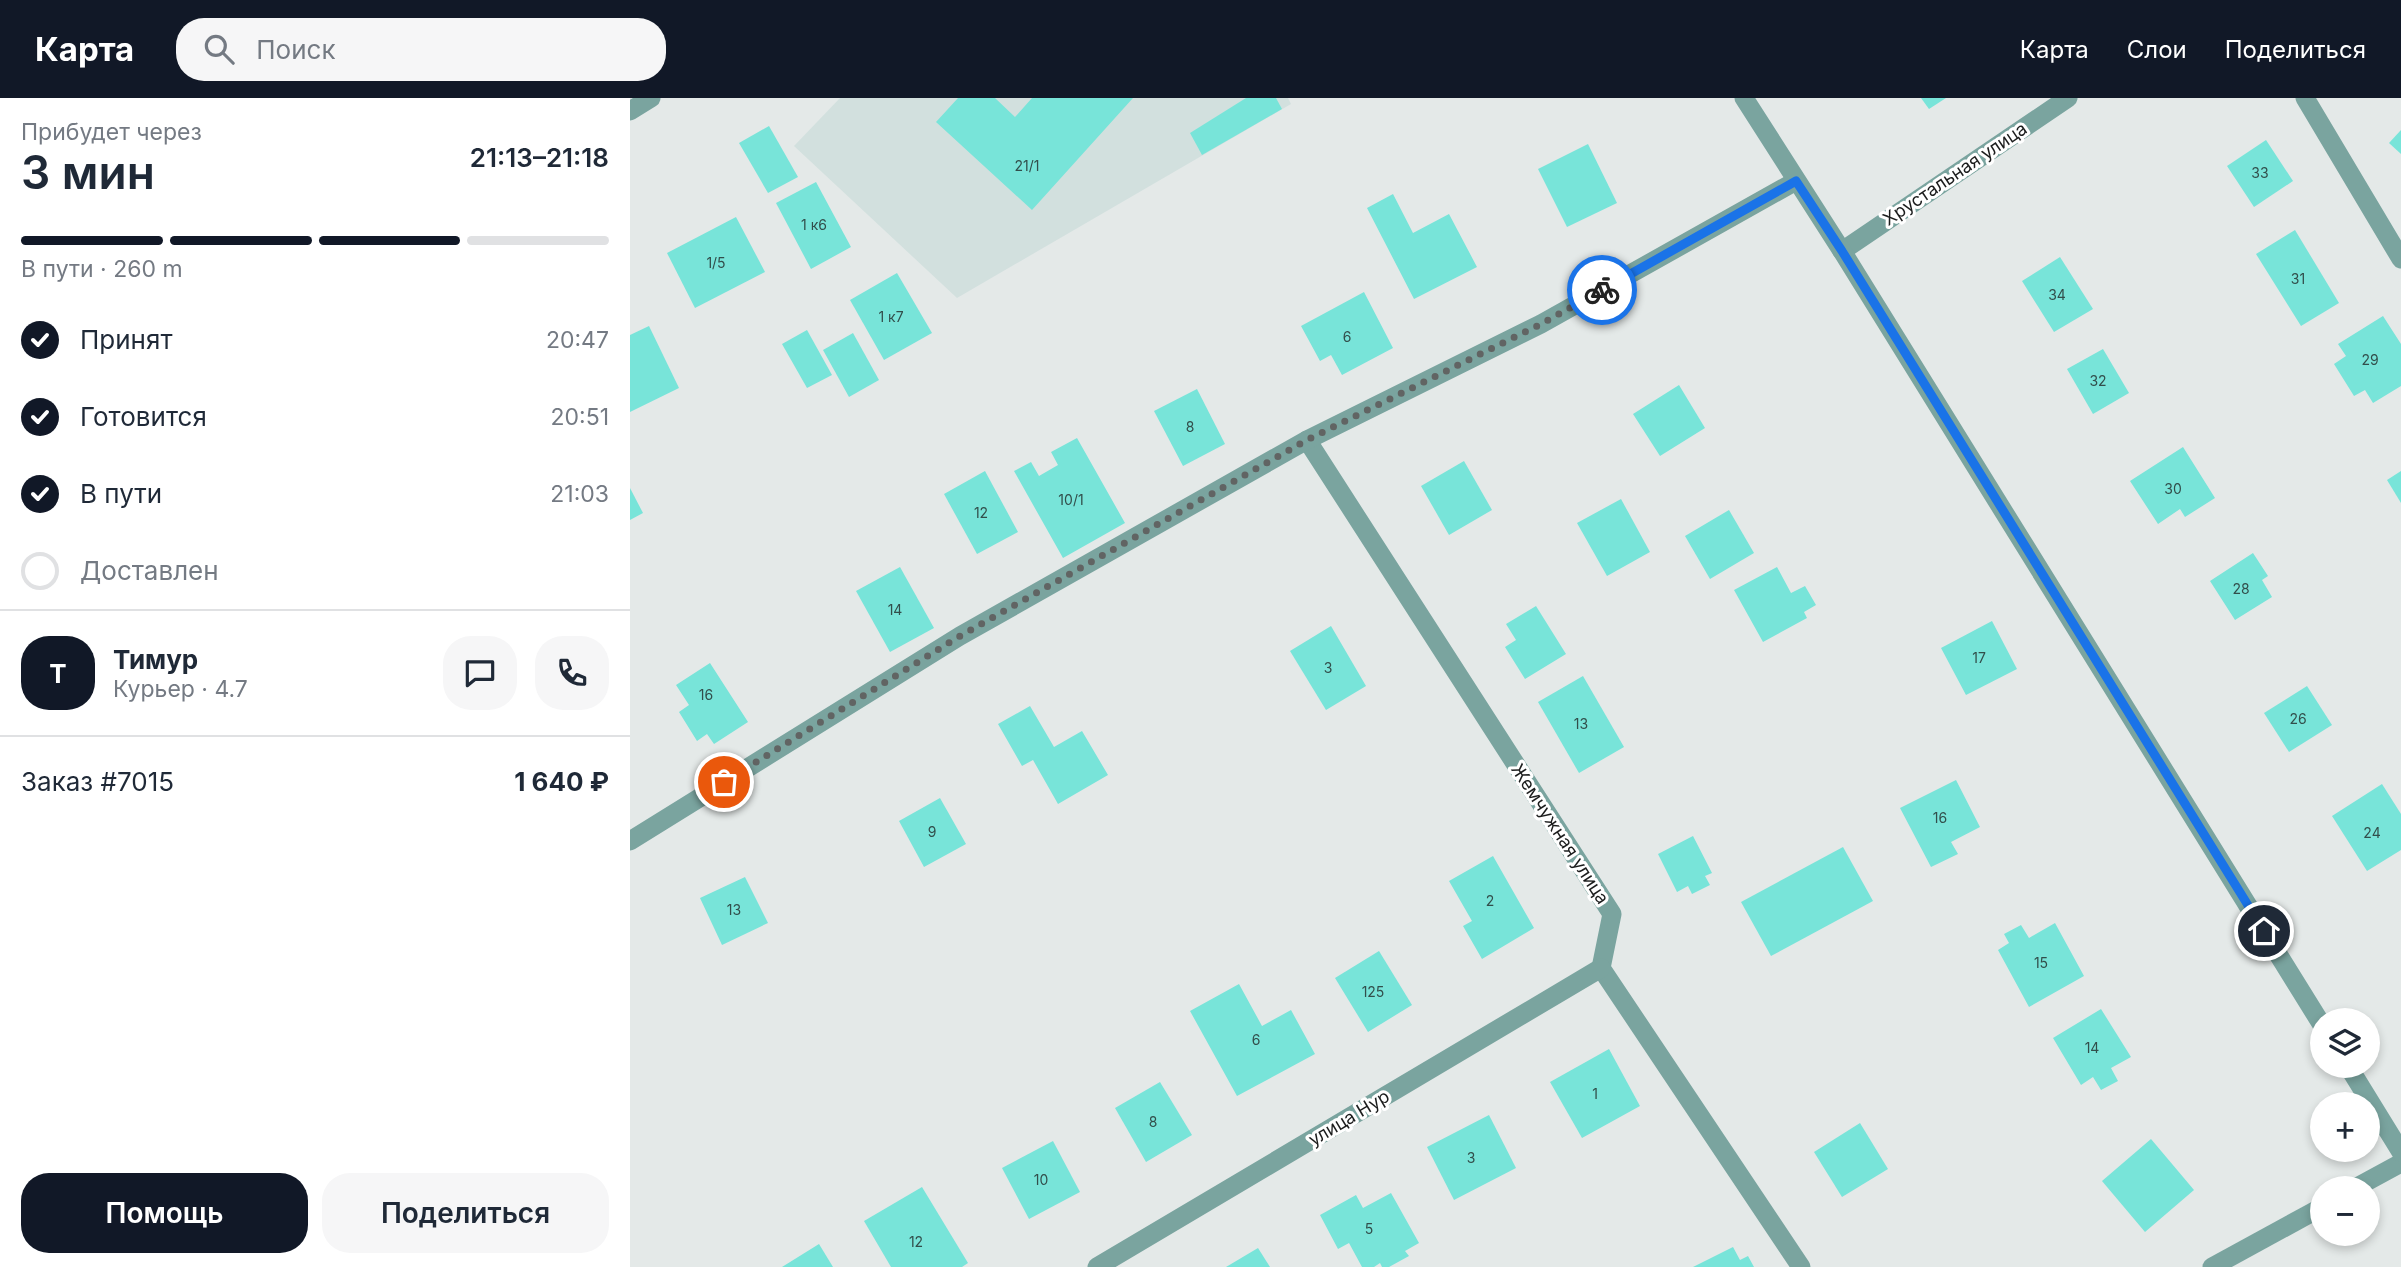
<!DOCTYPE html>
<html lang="ru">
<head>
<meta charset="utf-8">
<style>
  body { margin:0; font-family:Inter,sans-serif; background:#f6f6f7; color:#1f2937; height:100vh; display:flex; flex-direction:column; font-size:26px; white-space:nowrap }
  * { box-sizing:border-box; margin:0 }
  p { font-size:23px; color:#747a83 }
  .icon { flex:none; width:38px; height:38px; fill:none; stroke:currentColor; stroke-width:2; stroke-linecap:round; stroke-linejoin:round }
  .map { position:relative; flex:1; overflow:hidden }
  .panel { display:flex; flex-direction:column; background:#fff; width:630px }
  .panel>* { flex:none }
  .controls { position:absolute; left:1680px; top:910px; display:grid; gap:14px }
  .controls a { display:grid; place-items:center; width:70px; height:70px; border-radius:50%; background:#fff; box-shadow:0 4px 10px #0003; font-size:35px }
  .pin { position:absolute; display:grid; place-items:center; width:60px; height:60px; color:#fff; margin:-30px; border:4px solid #fff; border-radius:50%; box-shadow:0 2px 7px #0007 }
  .courier { position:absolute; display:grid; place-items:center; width:70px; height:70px; margin:-35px; border:5px solid #1a73e8; border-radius:50%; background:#fff; color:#222; box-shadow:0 2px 9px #0007 }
  .head em { font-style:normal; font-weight:600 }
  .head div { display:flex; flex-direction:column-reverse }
  .head { display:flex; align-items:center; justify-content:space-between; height:119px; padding:0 21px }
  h1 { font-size:46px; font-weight:600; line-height:52px }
  .bar { display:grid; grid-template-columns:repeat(4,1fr); gap:10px 7px; align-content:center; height:84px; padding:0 21px }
  .bar i { height:9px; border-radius:5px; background:#e0e1e3 }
  .bar .active { background:#111827 }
  .bar p { grid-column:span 4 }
  .line { display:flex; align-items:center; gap:18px; padding:0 21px; border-top:2px solid #e0e1e3 }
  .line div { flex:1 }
  .round { display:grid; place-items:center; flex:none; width:74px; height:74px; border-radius:28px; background:#f6f6f7 }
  ol { padding:0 21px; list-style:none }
  li { display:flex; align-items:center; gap:21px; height:77px }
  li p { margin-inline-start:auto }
  li .icon { padding:7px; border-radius:50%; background:#111827; color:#fff; stroke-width:4 }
  li:last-child { color:#747a83 }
  li i { width:38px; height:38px; border:4px solid #e0e1e3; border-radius:50% }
  .primary-button { display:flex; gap:14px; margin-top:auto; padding:14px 21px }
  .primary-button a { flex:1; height:80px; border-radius:28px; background:#111827; color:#fff; font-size:28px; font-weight:600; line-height:80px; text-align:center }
  .primary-button a+a { background:#f6f6f7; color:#1f2937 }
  header { display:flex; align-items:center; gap:42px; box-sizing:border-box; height:98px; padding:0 35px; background:#111827; color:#fff }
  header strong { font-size:33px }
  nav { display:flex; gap:38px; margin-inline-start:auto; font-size:24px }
  .search { width:490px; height:63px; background:#f6f6f7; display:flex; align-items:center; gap:18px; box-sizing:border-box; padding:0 24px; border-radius:28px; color:#747a83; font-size:26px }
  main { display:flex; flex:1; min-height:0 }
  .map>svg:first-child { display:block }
  .built { fill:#d2e0de }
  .building { fill:#78e4d9 }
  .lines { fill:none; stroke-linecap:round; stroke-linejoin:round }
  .minor { stroke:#7aa49f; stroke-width:19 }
  .tertiary { stroke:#7aa49f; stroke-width:19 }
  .done { stroke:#616463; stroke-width:7; stroke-dasharray:0 12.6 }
  .route { stroke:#1a73e8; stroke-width:9 }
  .labels { text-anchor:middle; stroke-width:6; stroke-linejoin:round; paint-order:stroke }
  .number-label { font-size:14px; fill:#324e4b }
  .street-label { font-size:18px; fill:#1b1c1c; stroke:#fff }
</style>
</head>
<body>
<header>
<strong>Карта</strong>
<div class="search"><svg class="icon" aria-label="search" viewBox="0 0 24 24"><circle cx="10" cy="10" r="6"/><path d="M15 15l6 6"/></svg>Поиск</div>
<nav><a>Карта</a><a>Слои</a><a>Поделиться</a></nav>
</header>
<main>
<section class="panel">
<div class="head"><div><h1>3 мин</h1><p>Прибудет через</p></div><em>21:13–21:18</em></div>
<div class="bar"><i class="active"></i><i class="active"></i><i class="active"></i><i></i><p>В пути · 260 m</p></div>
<ol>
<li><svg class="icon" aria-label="check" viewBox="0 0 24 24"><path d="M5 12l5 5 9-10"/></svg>Принят<p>20:47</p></li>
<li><svg class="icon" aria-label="check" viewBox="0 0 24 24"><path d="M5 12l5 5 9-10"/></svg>Готовится<p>20:51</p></li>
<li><svg class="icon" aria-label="check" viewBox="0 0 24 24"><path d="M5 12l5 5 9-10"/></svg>В пути<p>21:03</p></li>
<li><i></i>Доставлен</li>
</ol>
<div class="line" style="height:126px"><b class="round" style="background:#111827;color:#fff">Т</b><div><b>Тимур</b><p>Курьер · 4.7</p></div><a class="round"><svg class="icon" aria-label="chat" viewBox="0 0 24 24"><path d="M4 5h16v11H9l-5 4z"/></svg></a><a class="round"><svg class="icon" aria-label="phone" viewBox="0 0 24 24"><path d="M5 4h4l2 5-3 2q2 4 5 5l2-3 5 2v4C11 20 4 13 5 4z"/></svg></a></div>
<div class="line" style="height:91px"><div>Заказ #7015</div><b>1 640 ₽</b></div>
<div class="primary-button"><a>Помощь</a><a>Поделиться</a></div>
</section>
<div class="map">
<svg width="1771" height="1169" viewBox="0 0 1771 1169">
  <rect width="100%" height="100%" fill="#e4e9e8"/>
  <!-- built -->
  <path class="built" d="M 210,0 L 658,0 L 661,6 L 327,200 L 164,48 Z"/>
  <!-- building -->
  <g class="building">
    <path d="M 328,0 L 365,0 L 385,19 L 402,0 L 503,0 L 402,112 L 306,24 Z"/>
    <path d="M 616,0 L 646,0 L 652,11 L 572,57 L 560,35 Z"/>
    <path d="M 1291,0 L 1316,0 L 1299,11 Z"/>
    <path d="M 139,28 L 168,79 L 138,95 L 109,45 Z"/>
    <path d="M 1771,32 L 1771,56 L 1759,45 Z"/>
    <path d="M 1636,42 L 1663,83 L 1624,109 L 1597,68 Z"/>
    <path d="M 958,46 L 987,105 L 937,129 L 908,71 Z"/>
    <path d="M 186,84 L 221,149 L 181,171 L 146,105 Z"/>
    <path d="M 763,96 L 783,135 L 819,116 L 847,169 L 784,201 L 737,110 Z"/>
    <path d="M 106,119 L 135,174 L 65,210 L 37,155 Z"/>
    <path d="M 1665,132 L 1709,205 L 1671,228 L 1626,156 Z"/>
    <path d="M 1430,159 L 1463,211 L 1424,234 L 1392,183 Z"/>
    <path d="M 267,175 L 302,235 L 254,262 L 220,202 Z"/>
    <path d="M 734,194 L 763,250 L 712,277 L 701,257 L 690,263 L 671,228 Z"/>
    <path d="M 1753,218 L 1771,246 L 1771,288 L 1743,305 L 1735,292 L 1724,298 L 1704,266 L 1716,258 L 1708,246 Z"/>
    <path d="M 19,228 L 49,290 L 0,314 L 0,237 Z"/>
    <path d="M 177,232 L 202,277 L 177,290 L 152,246 Z"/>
    <path d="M 223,235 L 249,282 L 219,299 L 193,252 Z"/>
    <path d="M 1473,251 L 1499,295 L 1463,316 L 1437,271 Z"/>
    <path d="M 1049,287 L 1075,330 L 1030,358 L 1003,316 Z"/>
    <path d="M 567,291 L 595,346 L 553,368 L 524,313 Z"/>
    <path d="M 447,340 L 495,425 L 433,460 L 384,373 L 401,364 L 409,378 L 428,367 L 421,354 Z"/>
    <path d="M 1553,349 L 1585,400 L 1555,419 L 1550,411 L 1528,426 L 1500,383 Z"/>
    <path d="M 834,363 L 862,412 L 819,437 L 791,388 Z"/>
    <path d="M 355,373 L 388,434 L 347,456 L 314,396 Z"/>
    <path d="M 1771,373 L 1771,405 L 1757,382 Z"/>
    <path d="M 0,390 L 13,415 L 0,422 Z"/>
    <path d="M 991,401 L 1020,454 L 977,478 L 947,425 Z"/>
    <path d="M 1099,412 L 1124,455 L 1080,481 L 1055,438 Z"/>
    <path d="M 1623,455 L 1638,478 L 1632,482 L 1642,499 L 1605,522 L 1580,483 Z"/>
    <path d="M 270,469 L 304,530 L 260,554 L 226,493 Z"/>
    <path d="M 1147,469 L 1161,495 L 1175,488 L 1186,507 L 1174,514 L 1177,520 L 1133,544 L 1104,492 Z"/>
    <path d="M 906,508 L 936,556 L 895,581 L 875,549 L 886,542 L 876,526 Z"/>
    <path d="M 1362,523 L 1387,571 L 1336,597 L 1311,550 Z"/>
    <path d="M 701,528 L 736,588 L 696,612 L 660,553 Z"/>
    <path d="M 80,565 L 118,624 L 84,646 L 77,636 L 67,643 L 49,614 L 59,607 L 46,587 Z"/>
    <path d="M 953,578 L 994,649 L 949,675 L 908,604 Z"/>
    <path d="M 1677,588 L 1702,627 L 1659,654 L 1634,615 Z"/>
    <path d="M 400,608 L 424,649 L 452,633 L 478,677 L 428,706 L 403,662 L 392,668 L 368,626 Z"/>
    <path d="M 1326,682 L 1350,729 L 1321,744 L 1328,756 L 1301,769 L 1270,710 Z"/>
    <path d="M 1752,686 L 1771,716 L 1771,752 L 1737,773 L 1702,718 Z"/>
    <path d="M 310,700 L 336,746 L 294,769 L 269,723 Z"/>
    <path d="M 1063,738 L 1082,775 L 1075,778 L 1080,787 L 1062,796 L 1058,788 L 1047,794 L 1028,756 Z"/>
    <path d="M 1213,749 L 1243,803 L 1141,858 L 1111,804 Z"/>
    <path d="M 863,758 L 904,830 L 852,861 L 833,828 L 842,823 L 819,783 Z"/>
    <path d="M 115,779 L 138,825 L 92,847 L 70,800 Z"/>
    <path d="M 1425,825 L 1454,878 L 1399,909 L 1368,852 L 1379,845 L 1374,836 L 1391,827 L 1399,840 Z"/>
    <path d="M 749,853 L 782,907 L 738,934 L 705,880 Z"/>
    <path d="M 609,886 L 632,928 L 661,912 L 685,956 L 607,998 L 560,913 Z"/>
    <path d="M 1471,911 L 1501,959 L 1481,970 L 1488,983 L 1471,992 L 1463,979 L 1451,987 L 1423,940 Z"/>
    <path d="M 979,951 L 1010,1008 L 952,1040 L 920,984 Z"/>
    <path d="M 530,984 L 562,1037 L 516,1064 L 485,1010 Z"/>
    <path d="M 859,1017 L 886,1070 L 824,1102 L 797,1049 Z"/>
    <path d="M 1230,1025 L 1258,1071 L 1212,1099 L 1184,1054 Z"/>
    <path d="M 1521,1041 L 1564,1092 L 1515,1134 L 1472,1083 Z"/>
    <path d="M 423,1043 L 450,1094 L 399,1121 L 372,1070 Z"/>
    <path d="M 292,1089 L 338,1165 L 332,1169 L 261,1169 L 234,1123 Z"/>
    <path d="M 761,1095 L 789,1145 L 775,1153 L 779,1158 L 759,1169 L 752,1169 L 750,1165 L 744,1169 L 732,1169 L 719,1145 L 708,1151 L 690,1117 L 726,1097 L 733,1110 Z"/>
    <path d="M 189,1146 L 203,1169 L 152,1169 Z"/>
    <path d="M 1103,1149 L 1110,1162 L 1118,1158 L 1124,1169 L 1063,1169 Z"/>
    <path d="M 628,1150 L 640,1169 L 596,1169 Z"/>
  </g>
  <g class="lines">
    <!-- minor -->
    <g class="minor">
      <path d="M 1675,0 L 1771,161"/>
      <path d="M 0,13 L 21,0"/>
      <path d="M 1212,153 L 1438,0"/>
      <path d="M 677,342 L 982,816 L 971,870 L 1171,1169"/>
      <path d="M 0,743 L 330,538 L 677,342 L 911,226 L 1166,83"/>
      <path d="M 1725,1090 L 1771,1065"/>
      <path d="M 467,1169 L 971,870"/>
      <path d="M 1582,1169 L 1692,1109"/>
    </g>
    <!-- tertiary -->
    <g class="tertiary">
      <path d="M 1114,0 L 1212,153 L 1692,927"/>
      <path d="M 1718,968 L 1771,1054"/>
    </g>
  </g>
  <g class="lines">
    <!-- done -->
    <path class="done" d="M 94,684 L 330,538 L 677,342 L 911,226 L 972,192"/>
    <!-- route -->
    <path class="route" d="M 972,192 L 1166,83 L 1212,153 L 1634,833"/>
  </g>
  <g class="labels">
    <!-- number labels -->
    <g class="number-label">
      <text x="397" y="73">21/1</text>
      <text x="1630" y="80">33</text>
      <text x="184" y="132">1 к6</text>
      <text x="86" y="170">1/5</text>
      <text x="1668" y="186">31</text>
      <text x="1427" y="202">34</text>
      <text x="261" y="224">1 к7</text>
      <text x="717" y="244">6</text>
      <text x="1740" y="267">29</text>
      <text x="1468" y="288">32</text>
      <text x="560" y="334">8</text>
      <text x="1543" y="396">30</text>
      <text x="441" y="407">10/1</text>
      <text x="351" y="420">12</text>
      <text x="1611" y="496">28</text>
      <text x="265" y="517">14</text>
      <text x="1349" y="565">17</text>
      <text x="698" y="575">3</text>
      <text x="76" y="602">16</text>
      <text x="1668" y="626">26</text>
      <text x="951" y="631">13</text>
      <text x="1310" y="725">16</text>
      <text x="302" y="739">9</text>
      <text x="1742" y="740">24</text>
      <text x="860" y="808">2</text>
      <text x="104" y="817">13</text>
      <text x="1411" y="870">15</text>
      <text x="743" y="899">125</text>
      <text x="626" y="947">6</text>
      <text x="1462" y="955">14</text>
      <text x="965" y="1001">1</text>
      <text x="523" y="1029">8</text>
      <text x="841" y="1065">3</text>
      <text x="411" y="1087">10</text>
      <text x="739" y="1136">5</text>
      <text x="286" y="1149">12</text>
    </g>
    <!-- street labels -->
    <g class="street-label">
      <text transform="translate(1325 76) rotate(-34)" y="6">Хрустальная улица</text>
      <text transform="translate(930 736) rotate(57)" y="6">Жемчужная улица</text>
      <text transform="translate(719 1020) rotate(-31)" y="6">улица Нур</text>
    </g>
  </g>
</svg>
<div class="controls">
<a><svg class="icon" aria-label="layers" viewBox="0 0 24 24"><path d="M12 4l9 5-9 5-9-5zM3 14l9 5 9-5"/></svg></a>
<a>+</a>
<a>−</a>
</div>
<div class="pin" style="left:94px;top:684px;background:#ea580c"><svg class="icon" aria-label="bag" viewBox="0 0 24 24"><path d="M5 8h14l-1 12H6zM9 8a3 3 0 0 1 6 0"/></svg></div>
<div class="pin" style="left:1634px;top:833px;background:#1f2937"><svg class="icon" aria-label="home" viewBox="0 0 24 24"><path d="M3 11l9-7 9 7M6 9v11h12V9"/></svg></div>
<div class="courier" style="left:972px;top:192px"><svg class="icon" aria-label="bike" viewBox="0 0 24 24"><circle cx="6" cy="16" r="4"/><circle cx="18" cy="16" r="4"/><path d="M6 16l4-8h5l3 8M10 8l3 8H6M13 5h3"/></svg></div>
</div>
</main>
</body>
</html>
